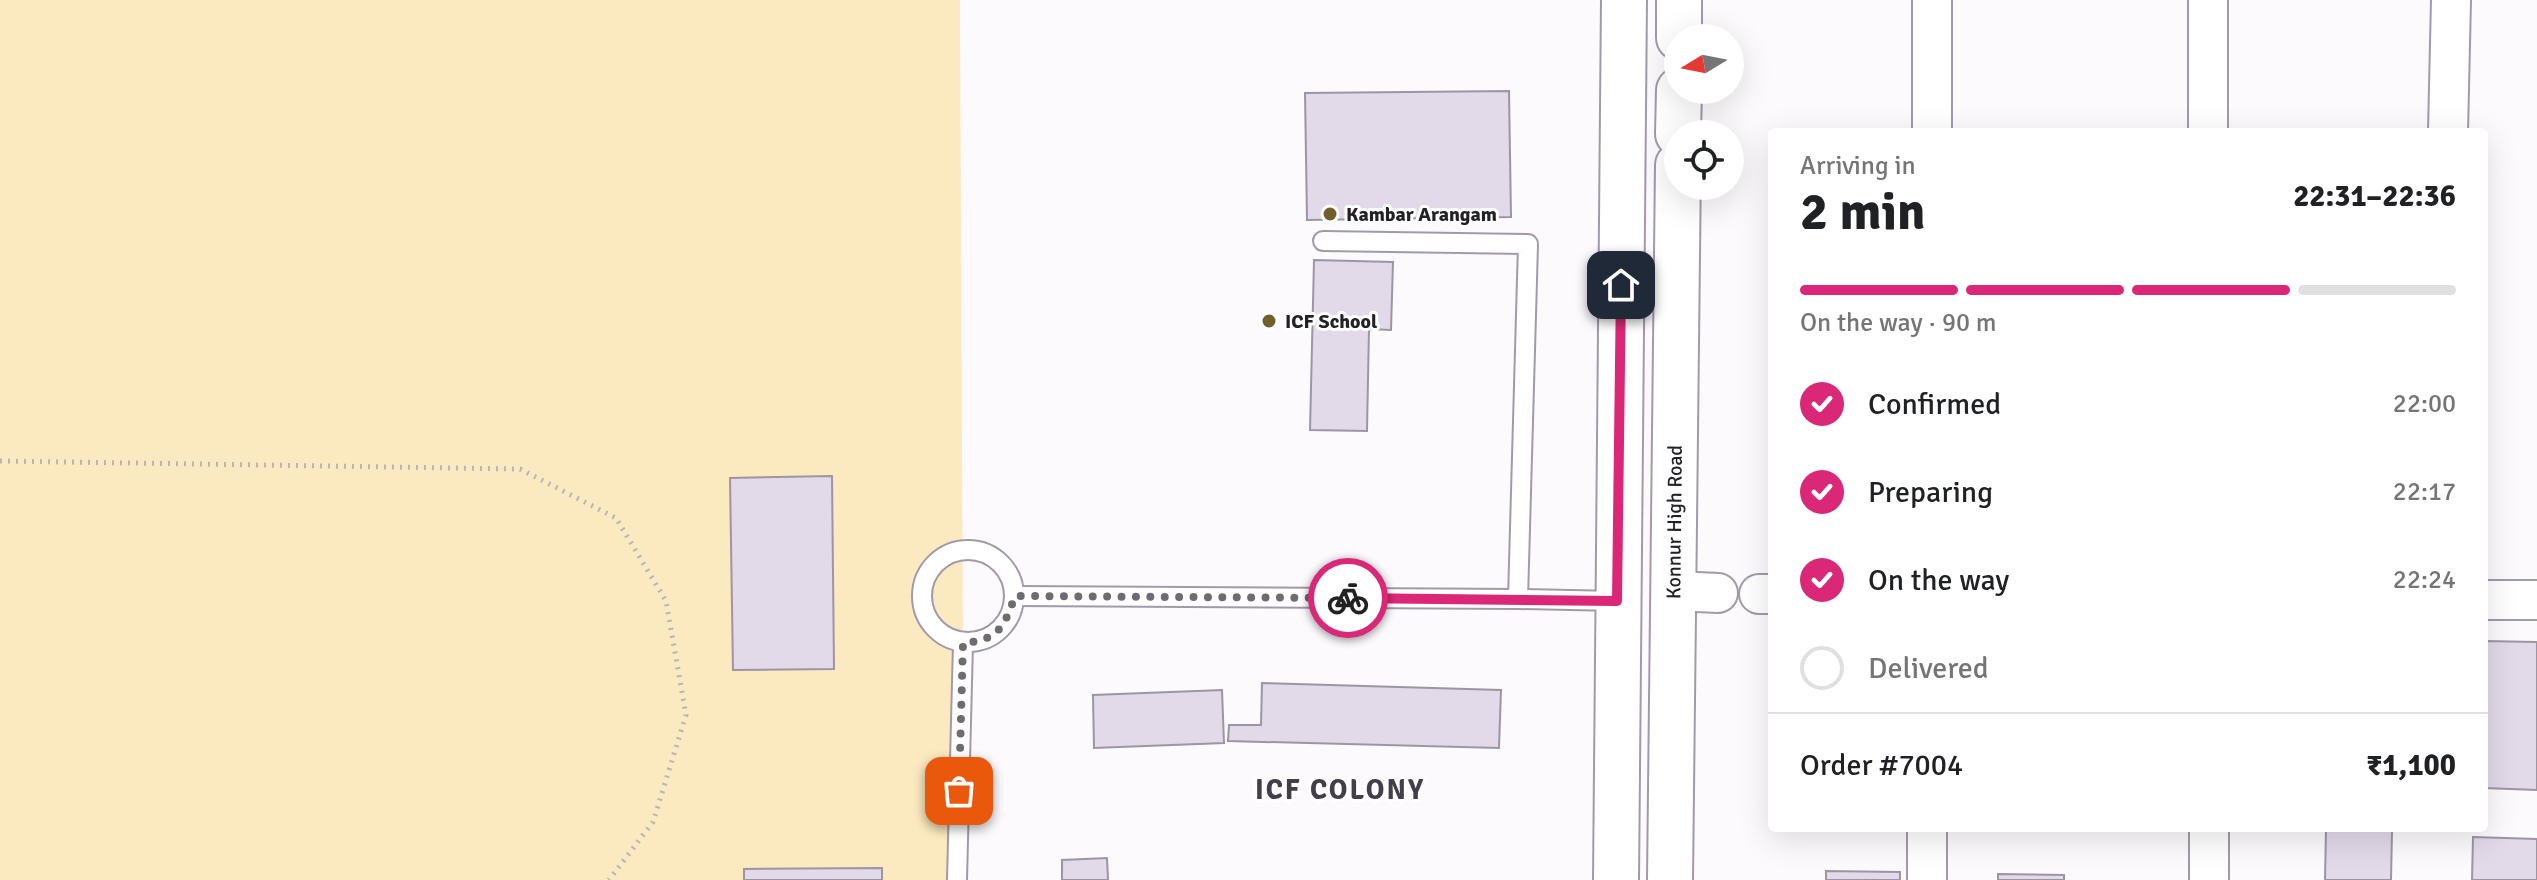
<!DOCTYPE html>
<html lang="en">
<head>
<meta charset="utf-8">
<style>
  body { margin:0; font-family:Signika,sans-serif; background:#f6f6f6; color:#202124; height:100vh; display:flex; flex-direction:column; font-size:30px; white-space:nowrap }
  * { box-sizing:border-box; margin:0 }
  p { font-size:26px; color:#757577 }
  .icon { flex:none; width:44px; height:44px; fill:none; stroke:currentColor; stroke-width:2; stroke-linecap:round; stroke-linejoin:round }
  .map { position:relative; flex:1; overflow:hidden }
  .drawer { position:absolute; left:1768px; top:128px; width:720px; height:704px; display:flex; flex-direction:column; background:#fff; border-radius:8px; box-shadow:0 8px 32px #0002 }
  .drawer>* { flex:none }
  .needle { width:52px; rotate:260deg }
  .fabs { position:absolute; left:1664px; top:24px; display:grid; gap:16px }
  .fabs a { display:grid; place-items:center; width:80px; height:80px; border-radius:50%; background:#fff; box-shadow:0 8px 32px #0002; font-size:40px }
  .pin { position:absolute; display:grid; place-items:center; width:68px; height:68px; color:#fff; margin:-34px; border-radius:16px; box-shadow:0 4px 12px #0006 }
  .courier { position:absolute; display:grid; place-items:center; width:80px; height:80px; margin:-40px; border:6px solid #db2777; border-radius:50%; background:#fff; color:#222; box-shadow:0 2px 10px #0007 }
  .head em { font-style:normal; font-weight:700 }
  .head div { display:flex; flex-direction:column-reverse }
  .head { display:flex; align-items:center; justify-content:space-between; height:136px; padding:0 32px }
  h1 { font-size:52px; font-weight:700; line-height:60px }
  .bar { display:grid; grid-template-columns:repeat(4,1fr); gap:12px 8px; align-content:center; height:96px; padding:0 32px }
  .bar i { height:10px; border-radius:6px; background:#e0e0e0 }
  .bar .selected { background:#db2777 }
  .bar p { grid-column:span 4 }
  .line { display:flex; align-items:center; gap:20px; padding:0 32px; border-top:2px solid #e0e0e0 }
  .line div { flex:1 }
  ol { padding:0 32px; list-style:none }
  li { display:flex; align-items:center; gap:24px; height:88px }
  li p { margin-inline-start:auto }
  li .icon { padding:8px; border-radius:50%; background:#db2777; color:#fff; stroke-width:4 }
  li:last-child { color:#757577 }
  li i { width:44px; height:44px; border:4px solid #e0e0e0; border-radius:50% }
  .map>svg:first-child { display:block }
  .green { fill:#fbeac0 }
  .building { fill:#e2d9e9; stroke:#9d95a4; stroke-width:2 }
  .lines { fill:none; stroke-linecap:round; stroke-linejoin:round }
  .lane-casing { stroke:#a39aa9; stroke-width:22 }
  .street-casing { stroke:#a39aa9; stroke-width:42 }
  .primary-casing { stroke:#a39aa9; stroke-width:48 }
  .path { stroke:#b8b5b9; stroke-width:5; stroke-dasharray:2 6; stroke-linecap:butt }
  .lane { stroke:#fff; stroke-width:18 }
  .street { stroke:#fff; stroke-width:38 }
  .primary { stroke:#fff; stroke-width:44 }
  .done { stroke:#6f6c71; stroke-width:8; stroke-dasharray:0 14.4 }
  .route { stroke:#db2777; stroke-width:10 }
  .poi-dot { fill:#715e2d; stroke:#fff; stroke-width:3 }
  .labels { text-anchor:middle; stroke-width:6; stroke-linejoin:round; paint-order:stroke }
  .poi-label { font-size:20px; font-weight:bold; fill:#232026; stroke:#fff; text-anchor:start }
  .street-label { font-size:20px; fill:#232026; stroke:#fff }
  .district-label { font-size:28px; font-weight:bold; letter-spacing:2px; fill:#443d4a; stroke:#fff }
</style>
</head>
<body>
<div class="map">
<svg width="2537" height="880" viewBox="0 0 2537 880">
  <rect width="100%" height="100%" fill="#fcfafd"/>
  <!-- green -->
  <path class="green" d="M 0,0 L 960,0 L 964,880 L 0,880 Z"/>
  <!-- building -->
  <g class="building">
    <path d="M 1509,91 L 1511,217 L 1307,220 L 1305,93 Z"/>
    <path d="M 1314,260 L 1393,262 L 1391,330 L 1369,329 L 1367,431 L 1310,430 Z"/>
    <path d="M 832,476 L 834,669 L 733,670 L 730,478 Z"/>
    <path d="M 2484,641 L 2537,642 L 2537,790 L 2484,788 Z"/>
    <path d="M 1262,683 L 1501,690 L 1499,748 L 1228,741 L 1229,725 L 1261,725 Z"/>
    <path d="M 1222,690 L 1224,743 L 1094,748 L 1093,695 Z"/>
    <path d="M 2326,830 L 2392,831 L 2391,880 L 2325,880 Z"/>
    <path d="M 2473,837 L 2537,839 L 2537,880 L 2472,880 Z"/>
    <path d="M 1107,858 L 1108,880 L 1062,880 L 1062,860 Z"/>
    <path d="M 882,868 L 882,880 L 744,880 L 744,869 Z"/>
    <path d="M 1826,871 L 1900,872 L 1900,880 L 1826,880 Z"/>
    <path d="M 1998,874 L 2064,875 L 2064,880 L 1998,880 Z"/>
  </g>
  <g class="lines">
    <defs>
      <g id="lane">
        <circle cx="968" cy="596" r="46"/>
        <path d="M 1015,596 L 1518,599 L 1528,244 L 1323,241"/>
        <path d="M 1518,599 L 1617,601"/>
        <path d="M 957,880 L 963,643"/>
      </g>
      <g id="street">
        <path d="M 2208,0 L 2208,132"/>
        <path d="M 1932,132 L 1932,0"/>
        <path d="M 2448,132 L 2451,0"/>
        <path d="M 1675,591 L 1718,593"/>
        <path d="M 1759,594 L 1772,594"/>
        <path d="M 2484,600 L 2537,600"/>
        <path d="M 2209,828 L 2209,880"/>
        <path d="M 1927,880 L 1927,828"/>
      </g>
      <g id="primary">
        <path d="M 1679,38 L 1679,0"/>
        <path d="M 1678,134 L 1679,90"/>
        <path d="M 1616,880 L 1624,0"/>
        <path id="s1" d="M 1670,880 L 1678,165"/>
      </g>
    </defs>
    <!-- lane casing -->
    <use href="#lane" class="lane-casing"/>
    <!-- street casing -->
    <use href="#street" class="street-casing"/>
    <!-- primary casing -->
    <use href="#primary" class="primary-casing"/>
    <!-- path -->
    <path class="path" d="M 0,461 L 520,469 L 616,518 L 666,601 L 686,715 L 653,822 L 609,880"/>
    <!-- lane -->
    <use href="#lane" class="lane"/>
    <!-- street -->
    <use href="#street" class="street"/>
    <!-- primary -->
    <use href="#primary" class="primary"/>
  </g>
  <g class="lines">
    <!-- done -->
    <path class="done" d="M 959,791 L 963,643 C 999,640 1004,627 1015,596 L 1348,598"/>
    <!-- route -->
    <path class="route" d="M 1348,598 L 1617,601 L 1621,285"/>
  </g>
  <!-- markers -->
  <g class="poi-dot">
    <circle cx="1330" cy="214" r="8"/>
    <circle cx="1269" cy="321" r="8"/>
  </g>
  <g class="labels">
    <!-- poi labels -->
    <g class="poi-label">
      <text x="1346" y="221">Kambar Arangam</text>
      <text x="1285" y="328">ICF School</text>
    </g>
    <!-- street labels -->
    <g class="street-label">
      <text dy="7" stroke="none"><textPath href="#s1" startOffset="358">Konnur High Road</textPath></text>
    </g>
    <!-- district labels -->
    <g class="district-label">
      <text x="1340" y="799">ICF COLONY</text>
    </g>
  </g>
</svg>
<div class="fabs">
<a><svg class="needle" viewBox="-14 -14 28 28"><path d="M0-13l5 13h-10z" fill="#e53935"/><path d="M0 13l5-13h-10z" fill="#757577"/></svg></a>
<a><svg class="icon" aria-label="locate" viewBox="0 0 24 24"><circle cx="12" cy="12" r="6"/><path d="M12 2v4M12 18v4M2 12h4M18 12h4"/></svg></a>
</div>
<div class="pin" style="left:959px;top:791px;background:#ea580c"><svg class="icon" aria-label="bag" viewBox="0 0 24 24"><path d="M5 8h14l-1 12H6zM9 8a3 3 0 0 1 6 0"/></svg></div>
<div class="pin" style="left:1621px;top:285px;background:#1f2937"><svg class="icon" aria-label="home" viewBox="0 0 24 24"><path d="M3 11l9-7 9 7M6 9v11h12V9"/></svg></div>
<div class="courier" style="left:1348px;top:598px"><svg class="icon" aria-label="bike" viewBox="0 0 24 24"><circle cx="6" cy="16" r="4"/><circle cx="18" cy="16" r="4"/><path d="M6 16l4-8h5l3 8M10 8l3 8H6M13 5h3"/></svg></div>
<section class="drawer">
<div class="head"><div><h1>2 min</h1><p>Arriving in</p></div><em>22:31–22:36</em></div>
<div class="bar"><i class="selected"></i><i class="selected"></i><i class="selected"></i><i></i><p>On the way · 90 m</p></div>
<ol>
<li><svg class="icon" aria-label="check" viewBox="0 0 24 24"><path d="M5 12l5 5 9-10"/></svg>Confirmed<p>22:00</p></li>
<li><svg class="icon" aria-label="check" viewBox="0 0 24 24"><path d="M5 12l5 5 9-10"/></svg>Preparing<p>22:17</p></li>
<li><svg class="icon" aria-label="check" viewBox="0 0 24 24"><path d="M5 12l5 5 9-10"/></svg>On the way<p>22:24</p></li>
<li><i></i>Delivered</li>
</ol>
<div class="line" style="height:104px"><div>Order #7004</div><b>₹1,100</b></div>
</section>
</div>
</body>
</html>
